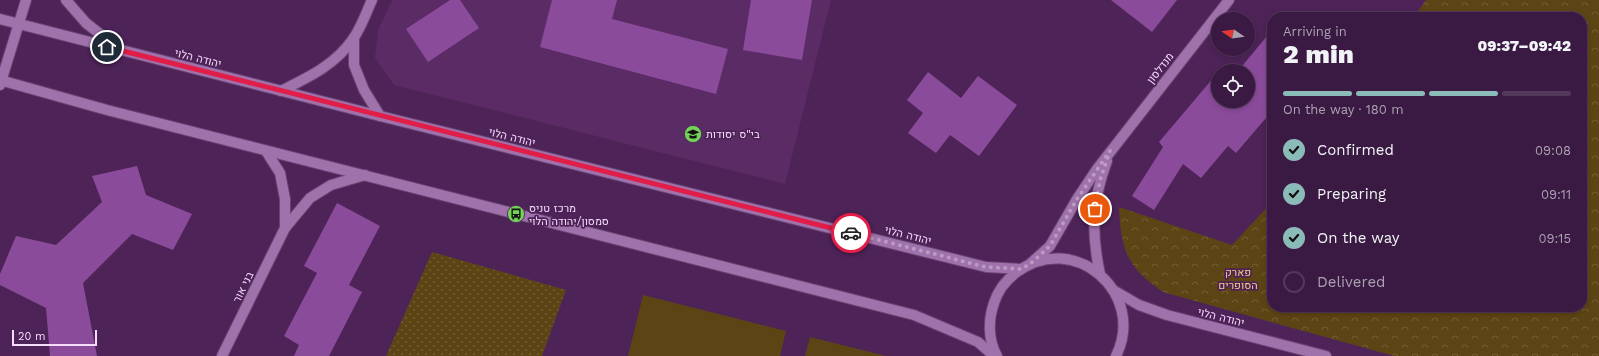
<!DOCTYPE html>
<html lang="en">
<head>
<meta charset="utf-8">
<style>
  body { margin:0; font-family:"Work Sans",Heebo,sans-serif; background:#45274d; color:#f1f3f6; height:100vh; display:flex; flex-direction:column; font-size:15px; white-space:nowrap }
  * { box-sizing:border-box; margin:0 }
  p { font-size:13px; color:#aba1b2 }
  .icon { flex:none; width:22px; height:22px; fill:none; stroke:currentColor; stroke-width:2; stroke-linecap:round; stroke-linejoin:round }
  .map { position:relative; flex:1; overflow:hidden }
  .side { position:absolute; left:1267px; top:12px; width:320px; height:300px; display:flex; flex-direction:column; background:#3a1a42; border-radius:16px; box-shadow:0 2px 6px #0003,0 0 0 1px #54385b }
  .side>* { flex:none }
  .needle { width:26px; rotate:283deg }
  .buttons { position:absolute; left:1211px; top:12px; display:grid; gap:8px }
  .buttons a { display:grid; place-items:center; width:44px; height:44px; border-radius:50%; background:#3a1a42; box-shadow:0 2px 6px #0003,0 0 0 1px #54385b; font-size:20px }
  .scale { position:absolute; left:12px; bottom:10px; width:85px; box-sizing:border-box; padding-left:4px; border:2px solid #f6dcfc; border-top:0; font-size:11px; line-height:14px; white-space:nowrap; color:#f6dcfc; -webkit-text-stroke:3px #4e2358; paint-order:stroke }
  .pin { position:absolute; display:grid; place-items:center; width:34px; height:34px; color:#fff; margin:-17px; border:2px solid #fff; border-radius:50%; box-shadow:0 1px 4px #0007 }
  .courier { position:absolute; display:grid; place-items:center; width:40px; height:40px; margin:-20px; border:3px solid #e11d48; border-radius:50%; background:#fff; color:#222; box-shadow:0 1px 5px #0007 }
  .overview em { font-style:normal; font-weight:800 }
  .overview div { display:flex; flex-direction:column-reverse }
  .overview { display:flex; align-items:center; justify-content:space-between; height:68px; padding:0 16px }
  h1 { font-size:26px; font-weight:800; line-height:30px }
  .bar { display:grid; grid-template-columns:repeat(4,1fr); gap:6px 4px; align-content:center; height:48px; padding:0 16px }
  .bar i { height:5px; border-radius:3px; background:#54385b }
  .bar .current { background:#8bbbb9 }
  .bar p { grid-column:span 4 }
  ol { padding:0 16px; list-style:none }
  li { display:flex; align-items:center; gap:12px; height:44px }
  li p { margin-inline-start:auto }
  li .icon { padding:4px; border-radius:50%; background:#8bbbb9; color:#111; stroke-width:4 }
  li:last-child { color:#aba1b2 }
  li i { width:22px; height:22px; border:2px solid #54385b; border-radius:50% }
  .map>svg:first-child { display:block }
  .built { fill:#5b2b66 }
  .grass { fill:url(#grass-dots) }
  .park { fill:url(#park-crowns) }
  .pitch { fill:#5d4414 }
  .building { fill:#8b4b9b }
  .lines { fill:none; stroke-linecap:round; stroke-linejoin:round }
  .minor-casing { stroke:#694372; stroke-width:12 }
  .secondary-casing { stroke:#694372; stroke-width:12 }
  .minor { stroke:#a072ac; stroke-width:10 }
  .secondary { stroke:#a072ac; stroke-width:10 }
  .done { stroke:#bb9bc3; stroke-width:4; stroke-dasharray:0 7.2 }
  .route { stroke:#e11d48; stroke-width:5 }
  .labels { text-anchor:middle; stroke-width:3.5; stroke-linejoin:round; paint-order:stroke }
  .street-label { font-size:11px; fill:#f6dcfc; stroke:#4e2358 }
  .poi-label { font-size:11px; fill:#f6dcfc; stroke:#4e2358; text-anchor:start }
  .park-label { font-size:11px; fill:#f6cb84; stroke:#4e2358 }
</style>
</head>
<body>
<div class="map">
<svg width="1599" height="356" viewBox="0 0 1599 356">
  <defs>
    <pattern id="grass-dots" width="8" height="8" patternUnits="userSpaceOnUse"><rect width="8" height="8" fill="#5d4414"/><path d="M2 2h.1M6 6h.1" fill="none" stroke="#755e37" stroke-width="1.8" stroke-linecap="round"/></pattern>
    <pattern id="park-crowns" width="20" height="18" patternUnits="userSpaceOnUse"><rect width="20" height="18" fill="#5d4414"/><path d="M2 6a3 3 0 1 1 6 0M12 15a3 3 0 1 1 6 0" fill="none" stroke="#755e37"/></pattern>
  </defs>
  <rect width="100%" height="100%" fill="#4e2358"/>
  <!-- built -->
  <path class="built" d="M 392,0 L 831,0 L 785,184 L 394,85 L 375,58 L 378,30 Z"/>
  <!-- grass -->
  <path class="grass" d="M 432,252 L 566,290 L 542,356 L 386,356 Z"/>
  <!-- park -->
  <path class="park" d="M 1426,0 L 1599,0 L 1599,356 L 1394,356 L 1163,292 C 1127,267 1121,251 1119,207 L 1232,245 L 1272,202 L 1272,307 L 1582,307 L 1582,17 L 1414,17 Z"/>
  <!-- pitch -->
  <g class="pitch">
    <path d="M 643,295 L 786,331 L 780,356 L 628,356 Z"/>
    <path d="M 810,337 L 886,356 L 805,356 Z"/>
  </g>
  <!-- building -->
  <g class="building">
    <path d="M 450,0 L 460,0 L 479,28 L 428,62 L 406,29 Z"/>
    <path d="M 552,0 L 617,0 L 612,19 L 728,49 L 716,94 L 540,47 Z"/>
    <path d="M 751,0 L 812,0 L 802,60 L 743,50 Z"/>
    <path d="M 1111,0 L 1177,0 L 1152,32 Z"/>
    <path d="M 1272,30 L 1272,111 L 1236,153 L 1228,146 L 1201,178 L 1183,164 L 1154,210 L 1132,196 L 1163,147 L 1159,142 L 1214,77 L 1218,81 L 1218,101 L 1248,101 L 1248,71 L 1238,71 Z"/>
    <path d="M 928,72 L 961,98 L 978,76 L 1017,105 L 979,156 L 950,135 L 936,153 L 908,133 L 923,113 L 907,100 Z"/>
    <path d="M 137,166 L 146,195 L 192,214 L 173,250 L 132,234 L 83,283 L 97,356 L 50,356 L 46,308 L 0,285 L 0,274 L 16,236 L 56,245 L 102,202 L 92,176 Z"/>
    <path d="M 337,203 L 380,226 L 349,285 L 362,292 L 329,356 L 294,356 L 299,345 L 284,336 L 317,273 L 304,266 Z"/>
  </g>
  <g class="lines">
    <defs>
      <g id="minor">
        <path d="M 354,38 L 354,65 L 364,90 L 380,116"/>
        <path d="M 281,91 C 309,77 335,65 353,39 C 361,28 366,13 372,0"/>
        <path d="M 266,151 L 280,173 L 285,199 L 285,228"/>
        <path d="M 1030,264 L 1050,246 L 1077,199 L 1097,169 L 1229,0"/>
        <path d="M 1100,274 C 1091,232 1092,201 1107,161"/>
        <path d="M 222,356 L 285,228 L 310,198 L 331,185 L 365,175"/>
      </g>
      <g id="secondary">
        <path d="M 66,0 L 86,23 L 118,48"/>
        <path d="M 0,19 L 380,116 L 986,267 L 1021,269"/>
        <path d="M 0,80 L 107,110 L 914,315 L 978,342 L 994,356"/>
        <path d="M 0,85 L 26,0"/>
        <path d="M 1113,290 L 1139,305 L 1167,315 L 1326,356"/>
        <path d="M 997,356 C 988,340 988,320 994,303 C 998,290 1006,280 1017,272 C 1074,230 1147,293 1116,356"/>
      </g>
    </defs>
    <!-- minor casing -->
    <use href="#minor" class="minor-casing"/>
    <!-- secondary casing -->
    <use href="#secondary" class="secondary-casing"/>
    <!-- minor -->
    <use href="#minor" class="minor"/>
    <!-- secondary -->
    <use href="#secondary" class="secondary"/>
  </g>
  <g class="lines">
    <!-- done -->
    <path class="done" d="M 851,233 L 986,267 L 1021,269 L 1030,264 L 1050,246 L 1077,199 L 1110,151 L 1100,180 L 1095,209"/>
    <!-- route -->
    <path class="route" d="M 107,47 L 851,233"/>
  </g>
  <!-- icons -->
  <defs>
    <symbol id="school-disc" viewBox="-11 -11 22 22"><circle r="9.5" fill="#74d25b" stroke="#4e2358"/><path d="M0-5L7-2L0 1L-7-2ZM-4 1L0 2.5L4 1V4Q0 6-4 4Z" fill="#111"/></symbol>
    <symbol id="bus-disc" viewBox="-11 -11 22 22"><circle r="9.5" fill="#74d25b" stroke="#4e2358"/><path d="M-5-6H5V4H4V6H2V4H-2V6H-4V4H-5ZM-3.5-4V0h7V-4ZM-3.5 1.2v1.5H-2V1.2ZM2 1.2v1.5H3.5V1.2Z" fill="#111"/></symbol>
  </defs>
  <g fill-rule="evenodd">
    <use href="#school-disc" x="683" y="124" width="20" height="20"/>
    <use href="#bus-disc" x="506" y="204" width="20" height="20"/>
  </g>
  <g class="labels">
    <!-- street labels -->
    <g class="street-label">
      <text transform="translate(198 58) rotate(14)" y="4">יהודה הלוי</text>
      <text transform="translate(1160 68) rotate(-52)" y="4">מנדלסון</text>
      <text transform="translate(512 137) rotate(14)" y="4">יהודה הלוי</text>
      <text transform="translate(908 235) rotate(14)" y="4">יהודה הלוי</text>
      <text transform="translate(243 287) rotate(-64)" y="4">בני אור</text>
      <text transform="translate(1221 317) rotate(14)" y="4">יהודה הלוי</text>
    </g>
    <!-- poi labels -->
    <g class="poi-label">
      <text x="706" y="138">בי"ס יסודות</text>
      <text x="529" y="212">מרכז טניס<tspan x="529" dy="13">סמסון/יהודה הלוי</tspan></text>
    </g>
    <!-- park labels -->
    <g class="park-label">
      <text x="1238" y="276">פארק<tspan x="1238" dy="13">הסופרים</tspan></text>
    </g>
  </g>
</svg>
<div class="buttons">
<a><svg class="needle" viewBox="-14 -14 28 28"><path d="M0-13l5 13h-10z" fill="#e53935"/><path d="M0 13l5-13h-10z" fill="#aba1b2"/></svg></a>
<a><svg class="icon" aria-label="locate" viewBox="0 0 24 24"><circle cx="12" cy="12" r="6"/><path d="M12 2v4M12 18v4M2 12h4M18 12h4"/></svg></a>
</div>
<div class="scale">20 m</div>
<div class="pin" style="left:1095px;top:209px;background:#ea580c"><svg class="icon" aria-label="bag" viewBox="0 0 24 24"><path d="M5 8h14l-1 12H6zM9 8a3 3 0 0 1 6 0"/></svg></div>
<div class="pin" style="left:107px;top:47px;background:#1f2937"><svg class="icon" aria-label="home" viewBox="0 0 24 24"><path d="M3 11l9-7 9 7M6 9v11h12V9"/></svg></div>
<div class="courier" style="left:851px;top:233px"><svg class="icon" aria-label="car" viewBox="0 0 24 24"><path d="M5 17H2v-5l4-1 3-4h7l3 4 3 1v5h-3M9 17h6M6 11h13"/><circle cx="7" cy="17" r="2"/><circle cx="17" cy="17" r="2"/></svg></div>
<section class="side">
<div class="overview"><div><h1>2 min</h1><p>Arriving in</p></div><em>09:37–09:42</em></div>
<div class="bar"><i class="current"></i><i class="current"></i><i class="current"></i><i></i><p>On the way · 180 m</p></div>
<ol>
<li><svg class="icon" aria-label="check" viewBox="0 0 24 24"><path d="M5 12l5 5 9-10"/></svg>Confirmed<p>09:08</p></li>
<li><svg class="icon" aria-label="check" viewBox="0 0 24 24"><path d="M5 12l5 5 9-10"/></svg>Preparing<p>09:11</p></li>
<li><svg class="icon" aria-label="check" viewBox="0 0 24 24"><path d="M5 12l5 5 9-10"/></svg>On the way<p>09:15</p></li>
<li><i></i>Delivered</li>
</ol>
</section>
</div>
</body>
</html>
